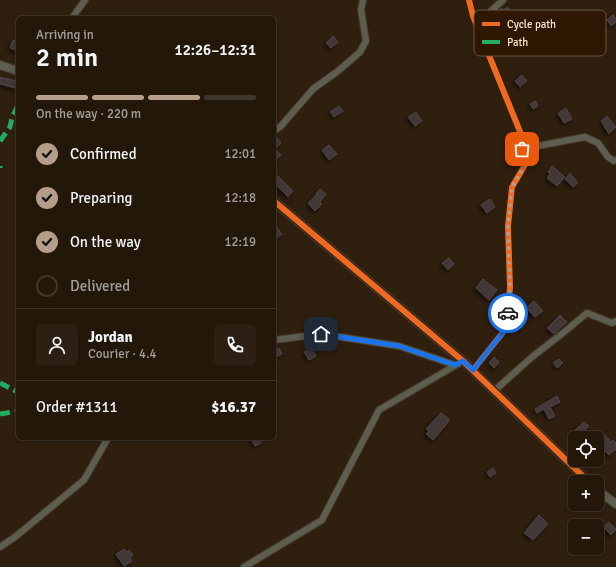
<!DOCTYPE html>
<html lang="en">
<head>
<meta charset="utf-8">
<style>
  body { margin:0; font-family:Signika,sans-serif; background:#2b2013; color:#f1f3f6; height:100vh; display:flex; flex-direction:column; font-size:15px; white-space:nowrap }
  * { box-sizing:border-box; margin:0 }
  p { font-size:13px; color:#a39f9c }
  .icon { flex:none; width:22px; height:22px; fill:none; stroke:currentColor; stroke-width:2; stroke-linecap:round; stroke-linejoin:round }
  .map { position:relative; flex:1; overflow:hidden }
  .side { position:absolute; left:16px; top:16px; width:260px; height:424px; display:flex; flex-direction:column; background:#23170a; border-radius:6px; box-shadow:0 2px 6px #0003,0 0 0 1px #40362b }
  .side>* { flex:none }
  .tools { position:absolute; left:568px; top:431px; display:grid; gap:8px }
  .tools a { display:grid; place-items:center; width:36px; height:36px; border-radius:6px; background:#23170a; box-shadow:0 2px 6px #0003,0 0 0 1px #40362b; font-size:20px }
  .pin { position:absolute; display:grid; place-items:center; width:34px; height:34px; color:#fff; margin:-17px; border-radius:8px; box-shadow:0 2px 6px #0006 }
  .courier { position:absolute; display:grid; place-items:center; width:40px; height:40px; margin:-20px; border:3px solid #1a73e8; border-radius:50%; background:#fff; color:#222; box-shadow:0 1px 5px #0007 }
  .summary em { font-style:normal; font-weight:600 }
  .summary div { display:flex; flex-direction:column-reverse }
  .summary { display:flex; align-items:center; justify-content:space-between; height:68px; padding:0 20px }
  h1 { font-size:26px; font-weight:600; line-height:30px }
  .bar { display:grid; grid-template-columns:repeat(4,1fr); gap:6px 4px; align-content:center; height:48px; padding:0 20px }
  .bar i { height:5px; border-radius:3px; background:#40362b }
  .bar .current { background:#b49e8a }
  .bar p { grid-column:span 4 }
  .line { display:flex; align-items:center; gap:10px; padding:0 20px; border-top:1px solid #40362b }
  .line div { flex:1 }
  .round { display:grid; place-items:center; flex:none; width:42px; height:42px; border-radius:6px; background:#2b2013 }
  ol { padding:0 20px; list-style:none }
  li { display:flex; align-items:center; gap:12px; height:44px }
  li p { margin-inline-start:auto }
  li .icon { padding:4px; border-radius:50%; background:#b49e8a; color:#111; stroke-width:4 }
  li:last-child { color:#a39f9c }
  li i { width:22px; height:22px; border:2px solid #40362b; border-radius:50% }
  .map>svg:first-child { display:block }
  .building { fill:#433738; stroke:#4f4447; filter:url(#shadow) }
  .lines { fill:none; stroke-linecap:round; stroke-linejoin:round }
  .minor-casing { stroke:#493a2b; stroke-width:8 }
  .tertiary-casing { stroke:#493a2b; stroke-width:10 }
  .minor { stroke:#5d5e4f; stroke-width:6 }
  .tertiary { stroke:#5d5e4f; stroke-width:8 }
  .quiet { stroke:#26ab63; stroke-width:5; stroke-dasharray:10 5; stroke-linecap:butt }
  .cycleway-casing { stroke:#2e1803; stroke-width:8 }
  .cycleway { stroke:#ed6a23; stroke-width:6 }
  .done { stroke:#b49e8a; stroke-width:4; stroke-dasharray:0 7.2 }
  .route { stroke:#1a73e8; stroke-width:5 }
  .key { fill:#2e1803; stroke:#6c5540; stroke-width:1 }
  .key-label { font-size:11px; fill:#fce3cd }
</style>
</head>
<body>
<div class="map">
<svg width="616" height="567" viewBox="0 0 616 567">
  <defs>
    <filter id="shadow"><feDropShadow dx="-2" dy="2" stdDeviation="2" flood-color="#0009"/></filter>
  </defs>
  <rect width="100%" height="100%" fill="#2f1f0e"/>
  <!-- building -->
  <g class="building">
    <path d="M 508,7 L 517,21 L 508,27 L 497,12 L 502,8 L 503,10 Z"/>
    <path d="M 613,15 L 616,19 L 616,22 L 611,26 L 607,20 Z"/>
    <path d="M 333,36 L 338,42 L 331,48 L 326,43 Z"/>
    <path d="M 13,40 L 18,42 L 18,51 L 10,48 Z"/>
    <path d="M 522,75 L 527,81 L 520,87 L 515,81 Z"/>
    <path d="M 0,77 L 17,81 L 15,88 L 0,84 Z"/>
    <path d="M 536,101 L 538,106 L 533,109 L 530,104 Z"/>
    <path d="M 339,106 L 343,111 L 334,117 L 330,112 Z"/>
    <path d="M 566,108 L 572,119 L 564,123 L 558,113 Z"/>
    <path d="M 416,112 L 422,121 L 415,126 L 408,117 Z"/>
    <path d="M 607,116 L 616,127 L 609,134 L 601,121 Z"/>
    <path d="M 277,138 L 281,143 L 275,149 L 281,155 L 274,161 L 274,141 Z"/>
    <path d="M 329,145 L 337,154 L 329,160 L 322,150 Z"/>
    <path d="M 552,166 L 565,177 L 557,186 L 547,178 L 550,174 L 548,172 Z"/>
    <path d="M 274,172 L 293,191 L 288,197 L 274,183 Z"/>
    <path d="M 570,173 L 578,183 L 573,187 L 565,179 Z"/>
    <path d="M 320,189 L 326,194 L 320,202 L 322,204 L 315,211 L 308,203 L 317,194 L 316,193 Z"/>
    <path d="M 490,199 L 495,207 L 487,213 L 481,205 Z"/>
    <path d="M 274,224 L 282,234 L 274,240 Z"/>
    <path d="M 449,258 L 454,264 L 448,270 L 442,263 Z"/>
    <path d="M 483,279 L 497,290 L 489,300 L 476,288 Z"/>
    <path d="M 534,301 L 543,311 L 535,317 L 526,308 Z"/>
    <path d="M 560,315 L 567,322 L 554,334 L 547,328 Z"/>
    <path d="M 279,348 L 282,354 L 276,357 L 274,351 Z"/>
    <path d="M 311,348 L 316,356 L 309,360 L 304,352 Z"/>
    <path d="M 494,357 L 499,362 L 494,368 L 489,363 Z"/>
    <path d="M 559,359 L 563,363 L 557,368 L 553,363 Z"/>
    <path d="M 557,396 L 560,402 L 550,407 L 555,416 L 549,419 L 544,409 L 537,413 L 535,409 Z"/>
    <path d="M 441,413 L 450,420 L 433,440 L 426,434 L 429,431 L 426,429 Z"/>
    <path d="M 584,422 L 589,426 L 579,436 L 574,431 Z"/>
    <path d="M 604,434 L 611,442 L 613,440 L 616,443 L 616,449 L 609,455 L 604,450 L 602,452 L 597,447 L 597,440 Z"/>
    <path d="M 251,438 L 259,438 L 261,443 L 255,446 Z"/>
    <path d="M 493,468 L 496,473 L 490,477 L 487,472 Z"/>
    <path d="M 539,515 L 548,524 L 533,540 L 524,533 Z"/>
    <path d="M 609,522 L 616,529 L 611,535 L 603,527 Z"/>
    <path d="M 124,549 L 126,552 L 129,550 L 133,555 L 130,557 L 132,561 L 124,566 L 116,554 Z"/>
  </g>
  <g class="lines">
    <defs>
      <g id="minor">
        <path d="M 469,0 L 473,16 L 521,134 L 525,165 L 512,187 L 508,226 L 510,287 L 508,311 L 504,331 L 473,370"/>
        <path d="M 72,18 L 85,0"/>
        <path d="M 477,24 L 503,0"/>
        <path d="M 274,131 L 281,126 L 313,89 L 338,71 L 360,52 L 366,41 L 361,10 L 363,0"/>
        <path d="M 522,149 L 585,137 L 598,143 L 608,157 L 614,161 L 616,160"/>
        <path d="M 274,340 L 321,334 L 399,346 L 455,365"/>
        <path d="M 494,391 L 532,357 L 563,333 L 587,313 L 612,323 L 616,321"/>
        <path d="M 0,547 L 15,537 L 84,480 L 108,438"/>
        <path d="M 244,567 L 322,520 L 379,410 L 463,361"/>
      </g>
      <g id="tertiary">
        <path d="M 0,65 L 18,71"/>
        <path d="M 274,201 L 463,361 L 589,482"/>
        <path d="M 597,490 L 616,504"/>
      </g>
    </defs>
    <!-- minor casing -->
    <use href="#minor" class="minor-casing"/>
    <!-- tertiary casing -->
    <use href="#tertiary" class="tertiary-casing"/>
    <!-- minor -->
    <use href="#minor" class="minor"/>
    <!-- tertiary -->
    <use href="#tertiary" class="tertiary"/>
    <!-- quiet -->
    <g class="quiet">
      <path d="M 0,141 L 10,127 L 12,118 L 18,105"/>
      <path d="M 0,166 L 0,168"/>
      <path d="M 0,383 L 18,392"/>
      <path d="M 0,414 L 18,411"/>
    </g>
    <defs>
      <g id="cycleway">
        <path d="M 469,0 L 473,16 L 521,134 L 525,165 L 512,187 L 508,226 L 510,287 L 508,311 L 504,331 L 473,370"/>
        <path d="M 274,201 L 463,361 L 589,482"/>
      </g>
    </defs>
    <!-- cycleway casing -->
    <use href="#cycleway" class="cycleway-casing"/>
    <!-- cycleway -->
    <use href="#cycleway" class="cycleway"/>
  </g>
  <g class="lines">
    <!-- done -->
    <path class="done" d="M 508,313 L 510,287 L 508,226 L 512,187 L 525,165 L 522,149"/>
    <!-- route -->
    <path class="route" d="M 321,334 L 399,346 L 455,365 L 463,361 L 473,370 L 504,331 L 508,313"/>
  </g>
  <!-- legend -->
  <rect x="474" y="10" width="132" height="46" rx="6" class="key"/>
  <rect x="482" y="22" width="18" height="4" fill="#ed6a23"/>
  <rect x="482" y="40" width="18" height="4" fill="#26ab63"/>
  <g class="key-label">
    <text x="507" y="28">Cycle path</text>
    <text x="507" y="46">Path</text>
  </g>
</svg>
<div class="tools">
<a><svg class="icon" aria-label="locate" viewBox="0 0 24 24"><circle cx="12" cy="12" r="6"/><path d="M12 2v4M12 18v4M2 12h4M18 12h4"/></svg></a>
<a>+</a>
<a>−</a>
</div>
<div class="pin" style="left:522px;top:149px;background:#ea580c"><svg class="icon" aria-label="bag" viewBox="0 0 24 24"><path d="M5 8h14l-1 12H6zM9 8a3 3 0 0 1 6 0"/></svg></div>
<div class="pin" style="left:321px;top:334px;background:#1f2937"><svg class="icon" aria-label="home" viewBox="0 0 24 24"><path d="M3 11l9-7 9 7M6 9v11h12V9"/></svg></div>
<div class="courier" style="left:508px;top:313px"><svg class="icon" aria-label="car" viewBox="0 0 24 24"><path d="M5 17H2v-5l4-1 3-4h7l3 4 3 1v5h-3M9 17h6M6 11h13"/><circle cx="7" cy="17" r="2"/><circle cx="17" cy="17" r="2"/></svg></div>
<section class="side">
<div class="summary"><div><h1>2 min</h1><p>Arriving in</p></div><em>12:26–12:31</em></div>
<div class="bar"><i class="current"></i><i class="current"></i><i class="current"></i><i></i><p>On the way · 220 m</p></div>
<ol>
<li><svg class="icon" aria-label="check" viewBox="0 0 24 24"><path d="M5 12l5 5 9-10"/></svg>Confirmed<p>12:01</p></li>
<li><svg class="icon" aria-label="check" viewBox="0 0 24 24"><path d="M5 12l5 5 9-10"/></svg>Preparing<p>12:18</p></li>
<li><svg class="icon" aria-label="check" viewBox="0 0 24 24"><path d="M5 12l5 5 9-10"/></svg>On the way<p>12:19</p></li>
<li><i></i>Delivered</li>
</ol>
<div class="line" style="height:72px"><a class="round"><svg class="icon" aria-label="person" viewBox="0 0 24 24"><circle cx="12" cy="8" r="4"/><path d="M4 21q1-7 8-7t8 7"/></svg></a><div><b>Jordan</b><p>Courier · 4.4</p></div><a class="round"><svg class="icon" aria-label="phone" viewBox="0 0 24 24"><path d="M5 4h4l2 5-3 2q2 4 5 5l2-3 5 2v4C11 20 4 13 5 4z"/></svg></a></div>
<div class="line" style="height:52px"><div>Order #1311</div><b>$16.37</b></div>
</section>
</div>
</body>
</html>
